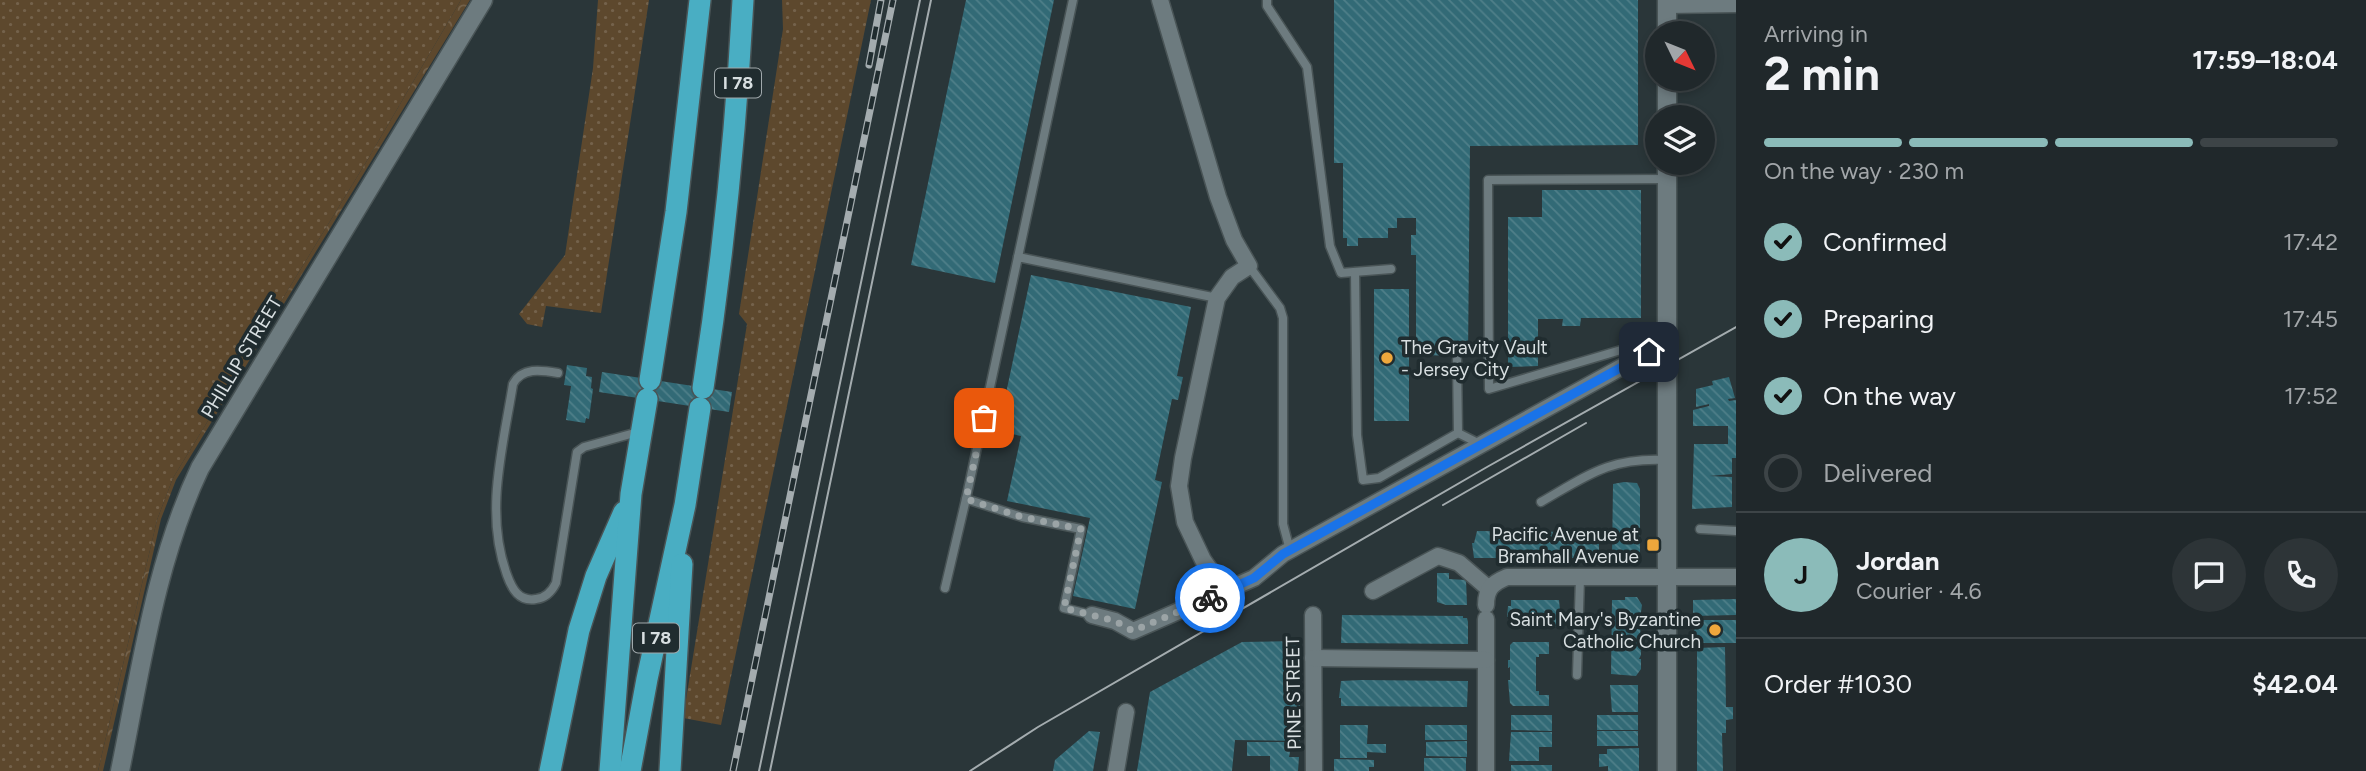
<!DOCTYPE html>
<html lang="en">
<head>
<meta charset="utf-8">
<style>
  body { margin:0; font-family:Figtree,sans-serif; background:#2d3437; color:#f1f3f6; height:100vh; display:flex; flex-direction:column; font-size:26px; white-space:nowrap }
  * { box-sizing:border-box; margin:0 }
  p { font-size:23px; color:#a2a6a9 }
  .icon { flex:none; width:38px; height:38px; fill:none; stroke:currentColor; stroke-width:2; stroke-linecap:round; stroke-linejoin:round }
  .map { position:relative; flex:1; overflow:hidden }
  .panel { display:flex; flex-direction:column; background:#20282b; width:630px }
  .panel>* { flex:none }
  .needle { width:46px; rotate:133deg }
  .fabs { position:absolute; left:1645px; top:21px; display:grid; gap:14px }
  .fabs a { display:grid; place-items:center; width:70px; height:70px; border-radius:50%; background:#20282b; box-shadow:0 4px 10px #0003,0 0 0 2px #3d4447; font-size:35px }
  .pin { position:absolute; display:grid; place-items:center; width:60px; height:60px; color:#fff; margin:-30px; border-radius:14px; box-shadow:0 4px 10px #0006 }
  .courier { position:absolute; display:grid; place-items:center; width:70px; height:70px; margin:-35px; border:5px solid #1a73e8; border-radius:50%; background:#fff; color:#222; box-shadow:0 2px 9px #0007 }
  .overview em { font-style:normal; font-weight:700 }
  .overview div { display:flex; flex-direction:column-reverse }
  .overview { display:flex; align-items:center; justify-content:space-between; height:119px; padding:0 28px }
  h1 { font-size:46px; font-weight:700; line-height:52px }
  .bar { display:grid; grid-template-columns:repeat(4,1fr); gap:10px 7px; align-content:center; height:84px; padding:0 28px }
  .bar i { height:9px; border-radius:5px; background:#3d4447 }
  .bar .active { background:#8bbbb9 }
  .bar p { grid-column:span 4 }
  .line { display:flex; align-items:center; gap:18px; padding:0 28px; border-top:2px solid #3d4447 }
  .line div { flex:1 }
  .round { display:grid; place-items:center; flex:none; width:74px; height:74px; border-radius:37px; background:#2d3437 }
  ol { padding:0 28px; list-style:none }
  li { display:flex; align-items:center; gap:21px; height:77px }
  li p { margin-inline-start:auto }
  li .icon { padding:7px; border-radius:50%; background:#8bbbb9; color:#111; stroke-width:4 }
  li:last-child { color:#a2a6a9 }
  li i { width:38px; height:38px; border:4px solid #3d4447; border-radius:50% }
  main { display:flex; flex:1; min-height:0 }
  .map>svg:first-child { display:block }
  .grass { fill:url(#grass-dots) }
  .park { fill:url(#park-crowns) }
  .building { fill:url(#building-back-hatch) }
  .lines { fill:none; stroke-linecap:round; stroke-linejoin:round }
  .lane-casing { stroke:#495456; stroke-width:11 }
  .street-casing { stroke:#495456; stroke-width:19 }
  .secondary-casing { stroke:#495456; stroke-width:21 }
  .highway-casing { stroke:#495456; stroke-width:24 }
  .lane { stroke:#6d7b7f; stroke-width:8 }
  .street { stroke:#6d7b7f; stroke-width:16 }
  .secondary { stroke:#6d7b7f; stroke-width:18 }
  .highway { stroke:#49aec3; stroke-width:21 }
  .tram { stroke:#a4acaf; stroke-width:2 }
  .rail-casing { stroke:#a4acaf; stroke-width:7 }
  .rail { stroke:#202c2f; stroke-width:4.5; stroke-dasharray:13; stroke-linecap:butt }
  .done { stroke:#9ba4a6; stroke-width:7; stroke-dasharray:0 12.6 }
  .route { stroke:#1a73e8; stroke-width:9 }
  .poi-dot { fill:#eea73c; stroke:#202c2f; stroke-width:2.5 }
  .labels { text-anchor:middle; stroke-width:7; stroke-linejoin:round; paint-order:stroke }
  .shield { fill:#202c2f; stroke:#a1a9ac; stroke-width:2 }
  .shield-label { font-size:18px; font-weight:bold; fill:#d8dfe1 }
  .poi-label { font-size:19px; fill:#d8dfe1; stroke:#202c2f; text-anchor:end }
  .street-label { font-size:19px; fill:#d8dfe1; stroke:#202c2f }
</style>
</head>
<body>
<main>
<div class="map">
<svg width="1736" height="771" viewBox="0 0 1736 771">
  <defs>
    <pattern id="grass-dots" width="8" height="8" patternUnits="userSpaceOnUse" patternTransform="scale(1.75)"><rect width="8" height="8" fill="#5d482d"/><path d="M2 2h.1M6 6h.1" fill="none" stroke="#74624b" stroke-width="1.8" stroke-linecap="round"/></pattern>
    <pattern id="park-crowns" width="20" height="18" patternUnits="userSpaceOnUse" patternTransform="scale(1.75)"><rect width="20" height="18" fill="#5d482d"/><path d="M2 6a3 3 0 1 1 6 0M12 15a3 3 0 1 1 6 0" fill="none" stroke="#74624b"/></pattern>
    <pattern id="building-back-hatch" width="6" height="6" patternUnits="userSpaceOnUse" patternTransform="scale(1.75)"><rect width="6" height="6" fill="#326a76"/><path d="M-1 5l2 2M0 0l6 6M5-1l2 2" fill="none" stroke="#4f7f89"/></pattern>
  </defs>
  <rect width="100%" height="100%" fill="#2a3639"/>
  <!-- grass -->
  <g class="grass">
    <path d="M 0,0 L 461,0 L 365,164 L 173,478 L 157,520 L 98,771 L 0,771 Z"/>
    <path d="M 598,0 L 649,0 L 601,313 L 546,306 L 542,327 L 527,324 L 519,314 L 565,255 L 593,68 Z"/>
    <path d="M 782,0 L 871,0 L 721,725 L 683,718 L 747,324 L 739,314 L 783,29 Z"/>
  </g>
  <!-- park -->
  <path class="park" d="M 461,0 L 470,0 L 176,480 L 161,519 L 103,771 L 98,771 L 157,520 L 173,478 L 365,164 Z"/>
  <!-- building -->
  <g class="building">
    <path d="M 966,0 L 1054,0 L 995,283 L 911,265 Z"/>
    <path d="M 1334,0 L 1638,0 L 1638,145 L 1470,146 L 1468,356 L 1416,355 L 1416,255 L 1411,255 L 1411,235 L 1416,235 L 1416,218 L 1397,218 L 1397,228 L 1388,228 L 1388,238 L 1358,238 L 1358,246 L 1347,246 L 1347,238 L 1343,238 L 1343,163 L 1334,163 Z"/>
    <path d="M 1542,190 L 1641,190 L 1641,318 L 1581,318 L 1580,326 L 1562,326 L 1563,319 L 1538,319 L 1538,366 L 1508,367 L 1508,217 L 1542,217 Z"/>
    <path d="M 1031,275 L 1191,307 L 1177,376 L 1183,377 L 1178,400 L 1172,399 L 1155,480 L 1162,482 L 1135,609 L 1073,596 L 1090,518 L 1007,501 L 1021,436 L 998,431 Z"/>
    <rect x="1374" y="289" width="35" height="132"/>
    <path d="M 567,365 L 587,368 L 586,376 L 592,377 L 591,388 L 593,389 L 589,419 L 586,418 L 585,423 L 566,420 L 571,386 L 564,385 Z"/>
    <path d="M 602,372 L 732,392 L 729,412 L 599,392 Z"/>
    <path d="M 1729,377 L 1735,398 L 1728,399 L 1729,401 L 1736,400 L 1736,458 L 1732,458 L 1732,474 L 1709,476 L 1732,477 L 1732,507 L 1692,509 L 1694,444 L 1728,444 L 1728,426 L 1693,426 L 1693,410 L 1709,406 L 1709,404 L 1696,407 L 1696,389 L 1713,385 L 1712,381 Z"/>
    <path d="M 1624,482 L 1637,483 L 1640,489 L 1640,552 L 1636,560 L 1612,558 L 1613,484 Z"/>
    <path d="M 1477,531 L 1595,532 L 1595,534 L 1599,534 L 1599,558 L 1474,558 L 1472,543 L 1474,543 Z"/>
    <path d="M 1437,573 L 1449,573 L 1449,579 L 1466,580 L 1467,605 L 1446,605 L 1437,602 Z"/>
    <path d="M 1625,597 L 1637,597 L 1642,605 L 1640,619 L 1641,655 L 1639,659 L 1641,659 L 1641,669 L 1636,676 L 1611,674 L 1612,600 L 1625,600 Z"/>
    <path d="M 1736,599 L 1736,615 L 1693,616 L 1693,600 Z"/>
    <path d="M 1511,600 L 1559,600 L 1561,621 L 1558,621 L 1558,627 L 1537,627 L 1537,621 L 1534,621 L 1534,627 L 1511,627 L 1511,617 L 1507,617 L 1508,606 L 1511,606 Z"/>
    <path d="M 1342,615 L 1463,616 L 1463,618 L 1467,618 L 1468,622 L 1468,644 L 1341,643 Z"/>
    <path d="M 1697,620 L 1736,620 L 1736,643 L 1697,643 L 1697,638 L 1693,632 L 1697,626 Z"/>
    <path d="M 1300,641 L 1300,741 L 1235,740 L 1232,771 L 1137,771 L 1150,692 L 1242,642 Z"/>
    <path d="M 1513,642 L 1549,642 L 1549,654 L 1539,654 L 1539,657 L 1536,657 L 1536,691 L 1539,691 L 1539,695 L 1549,695 L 1549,706 L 1513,706 L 1510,703 L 1508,680 L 1510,680 L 1510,667 L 1508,668 L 1508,660 L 1510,660 L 1510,645 Z"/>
    <path d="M 1725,647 L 1726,707 L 1733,707 L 1733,719 L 1726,720 L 1726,733 L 1722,733 L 1723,771 L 1697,771 L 1697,648 Z"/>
    <path d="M 1361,680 L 1468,681 L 1467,707 L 1341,706 L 1341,698 L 1339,698 L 1341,681 Z"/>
    <path d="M 1610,685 L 1638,685 L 1638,712 L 1612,712 Z"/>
    <path d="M 1511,715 L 1552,715 L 1552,731 L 1511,730 Z"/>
    <rect x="1597" y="715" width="41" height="15"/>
    <path d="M 1340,725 L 1368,725 L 1367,744 L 1386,744 L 1386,753 L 1367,752 L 1367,758 L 1340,758 Z"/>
    <rect x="1425" y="725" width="42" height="15"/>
    <path d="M 1089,731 L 1100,732 L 1093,771 L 1053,771 L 1055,760 Z"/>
    <rect x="1597" y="731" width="41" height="15"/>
    <path d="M 1511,732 L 1552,732 L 1552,747 L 1539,747 L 1539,761 L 1509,761 Z"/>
    <path d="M 1467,741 L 1467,757 L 1426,756 L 1426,742 Z"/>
    <path d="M 1247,742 L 1292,742 L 1289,757 L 1299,757 L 1298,771 L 1270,771 L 1270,756 L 1247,756 Z"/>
    <path d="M 1639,748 L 1639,771 L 1608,771 L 1608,766 L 1599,767 L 1599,754 L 1607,754 L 1607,749 Z"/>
    <rect x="1424" y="758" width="42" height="13"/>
    <path d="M 1334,759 L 1374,760 L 1374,767 L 1369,767 L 1369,771 L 1334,771 Z"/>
    <rect x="1511" y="765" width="41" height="6"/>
  </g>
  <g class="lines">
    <defs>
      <g id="lane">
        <path d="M 1267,0 L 1267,6 L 1307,67 L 1330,246 L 1341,273 L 1391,269"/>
        <path d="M 1018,257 L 1073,0"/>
        <path d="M 1249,266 L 1280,308 L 1283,318 L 1283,524 L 1290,550"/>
        <path d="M 1355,272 L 1357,435 L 1363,480 L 1379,478 L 1458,433 L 1482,445"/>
        <path d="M 1665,337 L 1489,389 L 1488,180 L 1667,179"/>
        <path d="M 1457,360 L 1458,433"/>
        <path d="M 558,373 C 541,370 522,367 513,384 C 503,447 484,513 507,575 C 512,589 519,602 536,599 C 546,598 552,591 556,583 L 577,452 L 584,447 L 638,432"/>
        <path d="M 1541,502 C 1588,475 1610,457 1667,460"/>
        <path d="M 1700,529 L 1736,531"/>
        <path d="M 945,588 L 966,499"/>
        <path d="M 1092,615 L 1064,608 L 1081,529 L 1022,517 L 966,499 L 1018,257 L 1217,298"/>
        <path d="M 1577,675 L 1580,578"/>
      </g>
      <g id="street">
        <path d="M 1160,0 L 1218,197 L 1234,240 L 1249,266 L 1232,277 L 1217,298 L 1183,458 L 1179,486 L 1185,522 L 1203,560 L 1225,591"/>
        <path d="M 1667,5 L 1736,4"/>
        <path d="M 1373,591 L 1438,556 L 1459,563 L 1489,589"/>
        <path d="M 1486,605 C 1486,588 1493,583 1507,577 L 1736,577"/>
        <path d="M 1092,615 L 1115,621 L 1133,631 L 1254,578 L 1283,554 L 1667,342"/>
        <path d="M 1313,615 L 1314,771"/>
        <path d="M 1486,619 L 1486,771"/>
        <path d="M 1313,658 L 1486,660"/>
        <path d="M 1116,771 L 1126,712"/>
      </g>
      <g id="secondary">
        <path d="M 1667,33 L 1667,0"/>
        <path d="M 1667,117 L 1667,79"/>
        <path d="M 1667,163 L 1667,771"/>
        <path d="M 120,771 C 141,669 155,563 200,468 L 483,0"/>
      </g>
      <g id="highway">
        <path d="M 650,380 L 676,212 L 700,0"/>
        <path d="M 703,388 C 723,259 736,130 743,0"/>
        <path d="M 550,771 L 579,630 L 596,576 L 624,512"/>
        <path d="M 610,771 L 631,494 L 647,399"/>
        <path d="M 630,771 L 647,679 L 685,505 L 700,408"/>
        <path d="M 670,771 L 682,564"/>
      </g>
    </defs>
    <!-- lane casing -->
    <use href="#lane" class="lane-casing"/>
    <!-- street casing -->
    <use href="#street" class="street-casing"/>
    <!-- secondary casing -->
    <use href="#secondary" class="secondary-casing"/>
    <!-- highway casing -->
    <use href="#highway" class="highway-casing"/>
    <!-- lane -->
    <use href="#lane" class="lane"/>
    <!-- street -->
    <use href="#street" class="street"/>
    <!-- secondary -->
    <use href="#secondary" class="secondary"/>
    <!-- highway -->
    <use href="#highway" class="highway"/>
    <!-- tram -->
    <g class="tram">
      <path d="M 1443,505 L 1586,423"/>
      <path d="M 759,771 L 920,0"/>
      <path d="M 770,771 L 931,0"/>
      <path d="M 970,771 L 1038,727 L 1487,467 L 1736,327"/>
    </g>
    <defs>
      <g id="rail">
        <path d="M 869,65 L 881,0"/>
        <path d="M 733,771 L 893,0"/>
      </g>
    </defs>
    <!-- rail casing -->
    <use href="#rail" class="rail-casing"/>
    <!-- rail -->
    <use href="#rail" class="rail"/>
  </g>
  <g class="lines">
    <!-- done -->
    <path class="done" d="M 984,418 L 966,499 L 1022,517 L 1081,529 L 1064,608 L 1115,621 L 1133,631 L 1210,598"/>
    <!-- route -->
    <path class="route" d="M 1210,598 L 1254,578 L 1283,554 L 1649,352"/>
  </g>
  <!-- markers -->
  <g class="poi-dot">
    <circle cx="1387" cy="358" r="7"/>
    <rect x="1646" y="538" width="14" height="14" rx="3.5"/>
    <circle cx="1715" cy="630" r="7"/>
  </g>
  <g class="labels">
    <!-- shield labels -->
    <g class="shield">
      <rect x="715" y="68.5" width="46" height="29" rx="5"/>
      <rect x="633" y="623.5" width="46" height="29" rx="5"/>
    </g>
    <g class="shield-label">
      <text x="738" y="89">I 78</text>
      <text x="656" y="644">I 78</text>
    </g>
    <!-- poi labels -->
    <g class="poi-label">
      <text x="1401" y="354" text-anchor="start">The Gravity Vault<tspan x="1401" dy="22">- Jersey City</tspan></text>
      <text x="1639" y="541">Pacific Avenue at<tspan x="1639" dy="22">Bramhall Avenue</tspan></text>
      <text x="1701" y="626">Saint Mary's Byzantine<tspan x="1701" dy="22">Catholic Church</tspan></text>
    </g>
    <!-- street labels -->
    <g class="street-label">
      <text transform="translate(241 357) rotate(-59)" y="7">PHILLIP STREET</text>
      <text transform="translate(1293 693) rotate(-91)" y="7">PINE STREET</text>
    </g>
  </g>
</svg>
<div class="fabs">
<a><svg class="needle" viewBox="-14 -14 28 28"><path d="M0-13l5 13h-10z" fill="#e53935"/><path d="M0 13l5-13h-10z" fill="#a2a6a9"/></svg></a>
<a><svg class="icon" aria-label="layers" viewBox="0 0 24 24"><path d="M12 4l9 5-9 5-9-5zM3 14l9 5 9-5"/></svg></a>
</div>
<div class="pin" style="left:984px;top:418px;background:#ea580c"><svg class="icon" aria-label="bag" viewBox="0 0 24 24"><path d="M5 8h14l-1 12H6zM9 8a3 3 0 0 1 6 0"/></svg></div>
<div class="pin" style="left:1649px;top:352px;background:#1f2937"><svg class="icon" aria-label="home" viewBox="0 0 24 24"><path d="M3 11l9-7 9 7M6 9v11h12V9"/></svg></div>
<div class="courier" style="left:1210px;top:598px"><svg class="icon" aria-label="bike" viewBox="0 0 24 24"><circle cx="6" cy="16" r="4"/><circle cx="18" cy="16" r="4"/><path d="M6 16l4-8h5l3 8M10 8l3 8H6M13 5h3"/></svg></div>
</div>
<section class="panel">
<div class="overview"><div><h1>2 min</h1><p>Arriving in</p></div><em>17:59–18:04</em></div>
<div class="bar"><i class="active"></i><i class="active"></i><i class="active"></i><i></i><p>On the way · 230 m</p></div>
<ol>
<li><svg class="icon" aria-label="check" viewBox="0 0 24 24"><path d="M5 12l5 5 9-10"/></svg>Confirmed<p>17:42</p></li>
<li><svg class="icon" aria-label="check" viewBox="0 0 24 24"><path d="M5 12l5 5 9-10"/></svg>Preparing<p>17:45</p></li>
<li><svg class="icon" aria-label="check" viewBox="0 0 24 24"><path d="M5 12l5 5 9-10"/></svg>On the way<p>17:52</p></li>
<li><i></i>Delivered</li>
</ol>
<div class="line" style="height:126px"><b class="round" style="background:#8bbbb9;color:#111">J</b><div><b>Jordan</b><p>Courier · 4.6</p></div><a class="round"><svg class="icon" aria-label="chat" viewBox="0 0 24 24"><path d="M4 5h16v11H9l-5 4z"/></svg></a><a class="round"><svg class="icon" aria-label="phone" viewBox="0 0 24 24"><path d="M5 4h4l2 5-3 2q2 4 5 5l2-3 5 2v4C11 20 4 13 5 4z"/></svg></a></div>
<div class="line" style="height:91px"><div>Order #1030</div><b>$42.04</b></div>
</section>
</main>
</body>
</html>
